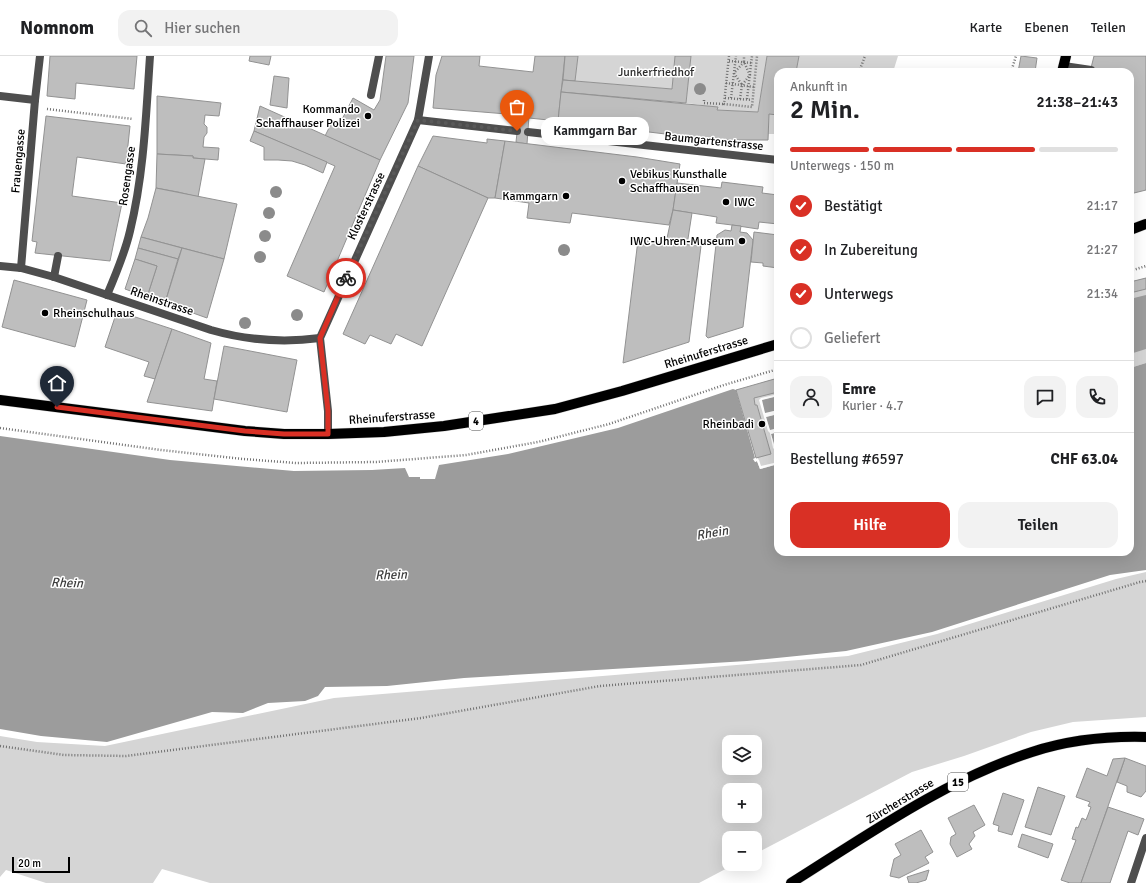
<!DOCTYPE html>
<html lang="de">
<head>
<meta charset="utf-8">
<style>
  body { margin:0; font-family:Signika,sans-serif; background:#f2f2f2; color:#202124; height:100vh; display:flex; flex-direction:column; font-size:15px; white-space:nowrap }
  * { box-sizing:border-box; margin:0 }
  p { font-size:13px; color:#757577 }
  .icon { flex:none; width:22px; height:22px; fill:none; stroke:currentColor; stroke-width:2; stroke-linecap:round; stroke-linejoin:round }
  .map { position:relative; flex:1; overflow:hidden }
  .drawer { position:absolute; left:774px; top:12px; width:360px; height:488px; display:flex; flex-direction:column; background:#fff; border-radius:12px; box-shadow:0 4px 16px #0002 }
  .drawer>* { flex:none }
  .tools { position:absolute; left:722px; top:679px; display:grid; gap:8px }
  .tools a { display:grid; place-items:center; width:40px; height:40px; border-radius:8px; background:#fff; box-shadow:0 4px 16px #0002; font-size:20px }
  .scale { position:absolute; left:12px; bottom:10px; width:58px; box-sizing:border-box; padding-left:4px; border:2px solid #000; border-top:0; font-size:11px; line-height:14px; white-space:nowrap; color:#000; -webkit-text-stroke:3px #fff; paint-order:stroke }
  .pin { position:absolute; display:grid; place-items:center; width:34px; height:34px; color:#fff; margin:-41px -17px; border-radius:50% 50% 50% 0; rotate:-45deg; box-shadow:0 0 4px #0007 }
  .pin .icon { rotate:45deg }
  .courier { position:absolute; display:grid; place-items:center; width:40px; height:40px; margin:-20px; border:3px solid #d93025; border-radius:50%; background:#fff; color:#222; box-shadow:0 1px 5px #0007 }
  .bubble { position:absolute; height:28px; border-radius:12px; background:#fff; box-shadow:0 4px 16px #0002; font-size:13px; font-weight:600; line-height:28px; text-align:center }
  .summary em { font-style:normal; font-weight:600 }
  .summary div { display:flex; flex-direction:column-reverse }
  .summary { display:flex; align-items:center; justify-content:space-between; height:68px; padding:0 16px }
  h1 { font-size:26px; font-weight:600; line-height:30px }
  .bar { display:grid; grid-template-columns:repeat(4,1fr); gap:6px 4px; align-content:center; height:48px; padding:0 16px }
  .bar i { height:5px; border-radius:3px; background:#e0e0e0 }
  .bar .on { background:#d93025 }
  .bar p { grid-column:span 4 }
  .line { display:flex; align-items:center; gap:10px; padding:0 16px; border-top:1px solid #e0e0e0 }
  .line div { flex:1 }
  .round { display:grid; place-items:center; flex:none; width:42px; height:42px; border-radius:12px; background:#f2f2f2 }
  ol { padding:0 16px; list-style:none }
  li { display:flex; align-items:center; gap:12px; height:44px }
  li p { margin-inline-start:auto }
  li .icon { padding:4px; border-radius:50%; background:#d93025; color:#fff; stroke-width:4 }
  li:last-child { color:#757577 }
  li i { width:22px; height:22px; border:2px solid #e0e0e0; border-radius:50% }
  .action { display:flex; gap:8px; margin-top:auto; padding:8px 16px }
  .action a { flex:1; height:46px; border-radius:12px; background:#d93025; color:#fff; font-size:16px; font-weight:600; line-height:46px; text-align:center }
  .action a+a { background:#f2f2f2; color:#202124 }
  header { display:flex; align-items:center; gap:24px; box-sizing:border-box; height:56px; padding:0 20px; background:#fff; border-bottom:1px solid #e0e0e0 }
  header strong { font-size:19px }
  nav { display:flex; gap:22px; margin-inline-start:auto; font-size:14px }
  .search { width:280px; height:36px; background:#f2f2f2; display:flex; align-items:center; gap:10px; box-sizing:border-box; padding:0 14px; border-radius:12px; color:#757577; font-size:15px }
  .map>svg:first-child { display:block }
  .green { fill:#d5d5d5; fill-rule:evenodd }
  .water { fill:#9c9c9c }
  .pier { fill:#fff }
  .building { fill:#bebebe; stroke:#929292 }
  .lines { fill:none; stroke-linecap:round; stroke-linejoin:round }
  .primary-casing { stroke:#dbdbdb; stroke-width:11 }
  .path { stroke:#707070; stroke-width:2.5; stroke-dasharray:1 2; stroke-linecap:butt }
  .lane { stroke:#4e4e4e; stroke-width:8 }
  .street { stroke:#4e4e4e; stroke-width:8 }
  .primary { stroke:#000; stroke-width:10 }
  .tree { fill:#8b8b8b }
  .done { stroke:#595959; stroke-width:4; stroke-dasharray:0 7.2 }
  .route { stroke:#d93025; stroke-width:5 }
  .poi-dot { fill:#000; stroke:#fff; stroke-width:1.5 }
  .labels { text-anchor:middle; stroke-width:3; stroke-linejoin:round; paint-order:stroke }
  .shield { fill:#fff; stroke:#4c4c4c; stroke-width:1 }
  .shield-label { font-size:11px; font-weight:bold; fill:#000 }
  .park-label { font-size:12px; fill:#2c2c2c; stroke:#fff }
  .poi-label { font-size:12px; fill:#000; stroke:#fff; text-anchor:end }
  .street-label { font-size:12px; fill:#000; stroke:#fff }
  .water-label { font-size:13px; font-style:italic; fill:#3d3d3d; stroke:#fff }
</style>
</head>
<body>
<header>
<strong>Nomnom</strong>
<div class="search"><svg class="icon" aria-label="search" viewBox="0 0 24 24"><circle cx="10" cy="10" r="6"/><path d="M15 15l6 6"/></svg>Hier suchen</div>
<nav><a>Karte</a><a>Ebenen</a><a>Teilen</a></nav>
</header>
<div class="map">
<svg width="1146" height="827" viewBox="0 0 1146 827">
  <rect width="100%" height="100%" fill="#fff"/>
  <!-- green -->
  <g class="green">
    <path d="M 578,0 L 675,0 L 672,33 L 575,25 Z"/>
    <path d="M 691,0 L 767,0 L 758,56 L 717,54 L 717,51 L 686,47 Z"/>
    <path d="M 799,0 L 898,0 L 893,16 L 796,16 Z"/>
    <path d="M 769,58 L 778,59 L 778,78 L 768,78 Z"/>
    <path d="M 1146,222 L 1146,307 L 1130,312 L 1130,226 Z"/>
    <path d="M 778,322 L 778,408 L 760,413 L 736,334 Z"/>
    <path d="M 1146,516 L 1146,661 L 1073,666 L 1031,676 L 964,700 L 912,716 L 755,798 L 755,782 L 729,782 L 729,808 L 735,808 L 699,827 L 210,827 L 162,813 L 153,827 L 46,827 L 6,814 L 0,821 L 0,680 L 37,686 L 105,690 L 334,642 L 848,600 L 937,578 L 1116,523 ZM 729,686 L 755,686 L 755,712 L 729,712 ZM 729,734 L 755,734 L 755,760 L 729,760 Z"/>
  </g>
  <!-- water -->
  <g class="water">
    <path d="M 1146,239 L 1146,293 L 1130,298 L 1130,243 Z"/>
    <path d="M 1146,307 L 1146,514 L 1110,519 L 932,576 L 846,595 L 747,605 L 464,622 L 387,630 L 325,631 L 318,640 L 305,645 L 268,647 L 243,657 L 212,656 L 107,686 L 41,680 L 0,673 L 0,380 L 170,404 L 294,415 L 372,414 L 405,412 L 409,421 L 420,421 L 420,423 L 435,423 L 439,409 L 508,398 L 618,372 L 733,333 L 736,334 L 756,402 L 755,406 L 757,405 L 760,413 L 778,408 L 778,496 L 1130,496 L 1130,312 Z"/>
    <path d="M 778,340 L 778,354 L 765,358 L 761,344 Z"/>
    <path d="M 778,358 L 778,372 L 770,375 L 766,361 Z"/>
    <path d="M 778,376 L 778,391 L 775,392 L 771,378 Z"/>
  </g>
  <!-- pier -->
  <g class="pier">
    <path d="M 738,333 L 758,403 L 759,404 L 761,410 L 778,406 L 778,408 L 760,413 L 757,405 L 755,406 L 753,403 L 755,402 L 736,334 Z"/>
    <path d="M 778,338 L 778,340 L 762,344 L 765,357 L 778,354 L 778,358 L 766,361 L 770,374 L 778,372 L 778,376 L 771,378 L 775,392 L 778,391 L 778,393 L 775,394 L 773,392 L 770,377 L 768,375 L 759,344 L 761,342 Z"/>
  </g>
  <!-- building -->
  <g class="building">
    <path d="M 50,0 L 137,0 L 134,33 L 76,27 L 75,43 L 47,40 Z"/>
    <path d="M 250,0 L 271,0 L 269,9 L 249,5 Z"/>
    <path d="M 386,0 L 414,0 L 408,47 L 380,104 L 325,80 L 331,68 L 338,71 L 353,42 L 374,54 L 380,44 Z"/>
    <path d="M 442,0 L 480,0 L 479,10 L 533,16 L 535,0 L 565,0 L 558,65 L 529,62 L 529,60 L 519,59 L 433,52 L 436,19 Z"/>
    <path d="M 565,0 L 578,0 L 575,25 L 563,24 Z"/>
    <path d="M 675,0 L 691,0 L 686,47 L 561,36 L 563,24 L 672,33 Z"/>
    <path d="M 767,0 L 799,0 L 796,16 L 778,16 L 778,59 L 769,58 L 768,84 L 715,84 L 558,65 L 561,36 L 718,51 L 717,54 L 758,56 Z"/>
    <path d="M 1021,0 L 1037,2 L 1035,16 L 1018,16 Z"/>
    <path d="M 1094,0 L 1146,0 L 1146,134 L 1130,138 L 1130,16 L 1090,16 Z"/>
    <path d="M 274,20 L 289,22 L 287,52 L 270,49 Z"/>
    <path d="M 157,40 L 221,47 L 219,60 L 205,59 L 204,68 L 207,71 L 207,77 L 204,81 L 203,91 L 219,92 L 218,104 L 193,102 L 193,100 L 157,98 Z"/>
    <path d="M 260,50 L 380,104 L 324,236 L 287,220 L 335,110 L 254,75 Z"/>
    <path d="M 519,59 L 529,60 L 527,88 L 516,86 Z"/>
    <path d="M 46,60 L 130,70 L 126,108 L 77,101 L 72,140 L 122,147 L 110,205 L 35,197 L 37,186 L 32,185 Z"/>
    <path d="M 254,75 L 327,106 L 323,117 L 305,109 L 292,105 L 278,104 L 264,104 L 264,91 L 250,85 Z"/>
    <path d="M 433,80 L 487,87 L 487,83 L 505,85 L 495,142 L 488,142 L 418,110 Z"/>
    <path d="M 505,85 L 637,101 L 680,108 L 673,154 L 669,169 L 572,157 L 570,167 L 527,162 L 529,147 L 495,142 Z"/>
    <path d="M 157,98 L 193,100 L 193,102 L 205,103 L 198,141 L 178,136 L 156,132 Z"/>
    <path d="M 418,110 L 488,142 L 422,290 L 396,278 L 391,288 L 370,279 L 365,288 L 343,278 Z"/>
    <path d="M 722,126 L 763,131 L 762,137 L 778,139 L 778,168 L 759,166 L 758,173 L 732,169 L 716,167 L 717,161 L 673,154 L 677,127 L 721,132 Z"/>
    <path d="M 156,132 L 237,148 L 224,203 L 141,181 L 148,162 Z"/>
    <path d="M 673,154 L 692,157 L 687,189 L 666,187 Z"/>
    <path d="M 732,169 L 741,170 L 740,176 L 747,177 L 753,184 L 743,271 L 708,282 L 706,280 L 717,179 L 725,174 L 731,175 Z"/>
    <path d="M 754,176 L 778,179 L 778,212 L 763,210 L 763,207 L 751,206 Z"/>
    <path d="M 141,181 L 182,192 L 178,203 L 138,192 Z"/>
    <path d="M 638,184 L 701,190 L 689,286 L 623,307 Z"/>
    <path d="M 138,192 L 178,203 L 165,247 L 147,241 L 157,210 L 135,203 Z"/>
    <path d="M 182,192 L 224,203 L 207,262 L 165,247 Z"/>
    <path d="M 135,203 L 157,210 L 147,241 L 125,233 Z"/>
    <path d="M 1146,222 L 1146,233 L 1130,237 L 1130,226 Z"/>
    <path d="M 14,224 L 87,244 L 75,291 L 2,271 Z"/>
    <path d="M 117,255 L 172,273 L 155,323 L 144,320 L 149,306 L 105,291 Z"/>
    <path d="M 172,273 L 211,287 L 204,323 L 217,325 L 212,355 L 147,346 Z"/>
    <path d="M 224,290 L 297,304 L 287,356 L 214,343 Z"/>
    <path d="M 778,322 L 778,336 L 754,342 L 755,349 L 757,349 L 771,398 L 756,402 L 736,334 Z"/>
    <path d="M 1125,702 L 1146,710 L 1146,735 L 1141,741 L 1127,736 L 1127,730 L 1117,726 Z"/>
    <path d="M 1125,702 L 1081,827 L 1070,827 L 1061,824 L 1076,784 L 1072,783 L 1076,771 L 1078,772 L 1082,762 L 1086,764 L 1091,751 L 1088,750 L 1090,746 L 1076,741 L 1087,712 L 1107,720 L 1113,703 Z"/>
    <path d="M 1038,731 L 1065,740 L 1051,779 L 1025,771 Z"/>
    <path d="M 1003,737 L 1024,744 L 1012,779 L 998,775 L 999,770 L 993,768 Z"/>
    <path d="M 974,749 L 985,769 L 973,776 L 975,780 L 969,788 L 972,793 L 957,801 L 950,788 L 951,781 L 956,778 L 948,762 Z"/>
    <path d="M 1108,751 L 1144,763 L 1138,779 L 1128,775 L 1110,827 L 1081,827 Z"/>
    <path d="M 921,774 L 933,796 L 925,801 L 929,807 L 899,822 L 890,820 L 894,803 L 901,799 L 895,788 Z"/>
    <path d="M 1022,778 L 1053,788 L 1048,802 L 1018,791 Z"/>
    <path d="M 929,814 L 926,824 L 916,827 L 909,827 L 907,821 Z"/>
  </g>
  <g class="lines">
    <defs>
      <g id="primary">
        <path d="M 1062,16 L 1066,0"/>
        <path d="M 1130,174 L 1146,168"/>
        <path d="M 0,344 L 245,375 L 284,378 L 328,378 L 384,376 L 444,370 L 555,353 L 622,335 L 778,288"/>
        <path d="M 791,827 C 869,778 945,724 1032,696 C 1069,684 1108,680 1146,681"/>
      </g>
    </defs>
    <!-- primary casing -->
    <use href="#primary" class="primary-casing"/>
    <!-- path -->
    <g class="path">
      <path d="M 729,0 L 724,48 L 752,51 L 757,0"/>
      <path d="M 729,5 L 752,7"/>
      <path d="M 744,6 L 734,17 L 742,29 L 750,19 L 744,6 L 744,0"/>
      <path d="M 859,16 L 865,0"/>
      <path d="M 1011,16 L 1016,0"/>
      <path d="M 726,27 L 754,31"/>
      <path d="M 725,42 L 752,44"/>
      <path d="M 731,42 L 736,0"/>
      <path d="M 740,43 L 742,29"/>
      <path d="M 747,43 L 752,0"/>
      <path d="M 704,44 L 704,47 L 724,48"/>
      <path d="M 47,53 L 133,63"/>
      <path d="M 1130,215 L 1146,210"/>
      <path d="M 0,372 L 161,394 L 243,403 L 296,407 L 376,406 L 466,399 L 538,386 L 609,368 L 724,329 L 778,313"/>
      <path d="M 0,690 L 64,699 L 126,700 L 421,662 L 600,630 L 861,609 L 1140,526 L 1146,525"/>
    </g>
    <!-- lane -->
    <g class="lane">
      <path d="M 1064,10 L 1091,14"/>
      <path d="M 371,39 L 379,0"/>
      <path d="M 54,221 L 58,200"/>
    </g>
    <!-- street -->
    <g class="street">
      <path d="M 0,40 L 35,44"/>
      <path d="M 418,64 L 517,75"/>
      <path d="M 528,76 L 778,104"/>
      <path d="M 0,210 L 21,212 L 54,221 L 211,274 C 246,284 283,287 320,282"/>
      <path d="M 21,212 L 35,44 L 40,0"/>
      <path d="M 107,239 C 116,218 125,197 130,175 C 144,118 146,59 150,0"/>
      <path d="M 328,378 L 328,355 L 320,282 L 418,64 L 429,0"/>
      <path d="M 1131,827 L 1146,782"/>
    </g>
    <!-- primary -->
    <use href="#primary" class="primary"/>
  </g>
  <!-- trees -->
  <g class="tree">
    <circle cx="700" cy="33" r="6"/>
    <circle cx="276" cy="136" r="6"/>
    <circle cx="269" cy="157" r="6"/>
    <circle cx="265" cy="180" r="6"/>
    <circle cx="564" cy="194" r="6"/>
    <circle cx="260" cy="201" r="6"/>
    <circle cx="297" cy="259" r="6"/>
    <circle cx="245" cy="267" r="6"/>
  </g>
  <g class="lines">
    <!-- done -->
    <path class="done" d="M 346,222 L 418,64 L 517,75"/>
    <!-- route -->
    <path class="route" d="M 57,351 L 245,375 L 284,378 L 328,378 L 328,355 L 320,282 L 346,222"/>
  </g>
  <!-- markers -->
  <g class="poi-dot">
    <circle cx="368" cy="60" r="4"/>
    <circle cx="622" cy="125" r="4"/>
    <circle cx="566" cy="140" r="4"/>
    <circle cx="726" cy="146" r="4"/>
    <circle cx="742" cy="185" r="4"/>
    <circle cx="45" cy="257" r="4"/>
    <circle cx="762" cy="368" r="4"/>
  </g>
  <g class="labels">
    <!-- shield labels -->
    <g class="shield">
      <rect x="469" y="356" width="14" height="18" rx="3"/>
      <rect x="948" y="717" width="20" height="18" rx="3"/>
    </g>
    <g class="shield-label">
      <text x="476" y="369">4</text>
      <text x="958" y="730">15</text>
    </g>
    <!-- park labels -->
    <g class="park-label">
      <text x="656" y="20">Junkerfriedhof</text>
    </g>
    <!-- poi labels -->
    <g class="poi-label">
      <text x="360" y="57">Kommando<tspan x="360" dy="14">Schaffhauser Polizei</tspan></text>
      <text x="630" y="122" text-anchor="start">Vebikus Kunsthalle<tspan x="630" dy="14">Schaffhausen</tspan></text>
      <text x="558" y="144">Kammgarn</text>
      <text x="734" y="150" text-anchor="start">IWC</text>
      <text x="734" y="189">IWC-Uhren-Museum</text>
      <text x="53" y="261" text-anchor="start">Rheinschulhaus</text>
      <text x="754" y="372">Rheinbadi</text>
    </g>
    <!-- street labels -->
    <g class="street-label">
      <text transform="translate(714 85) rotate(6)" y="4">Baumgartenstrasse</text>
      <text transform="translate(18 105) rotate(-85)" y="4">Frauengasse</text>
      <text transform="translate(127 120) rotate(-82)" y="4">Rosengasse</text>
      <text transform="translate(366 150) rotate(-65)" y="4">Klosterstrasse</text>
      <text transform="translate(162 245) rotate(19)" y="4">Rheinstrasse</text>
      <text transform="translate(706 296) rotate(-17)" y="4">Rheinuferstrasse</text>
      <text transform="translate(392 361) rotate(-4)" y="4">Rheinuferstrasse</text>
      <text transform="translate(900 745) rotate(-31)" y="4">Zürcherstrasse</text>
    </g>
    <!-- water labels -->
    <g class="water-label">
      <text transform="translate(712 476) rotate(-10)" y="5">Rhein</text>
      <text transform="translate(391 518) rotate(-2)" y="5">Rhein</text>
      <text transform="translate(67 526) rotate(2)" y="5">Rhein</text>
    </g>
  </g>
</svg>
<div class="tools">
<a><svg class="icon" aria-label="layers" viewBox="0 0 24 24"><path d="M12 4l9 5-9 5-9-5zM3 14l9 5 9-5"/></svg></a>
<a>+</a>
<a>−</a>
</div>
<div class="scale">20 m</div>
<div class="pin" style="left:517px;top:75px;background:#ea580c"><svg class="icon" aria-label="bag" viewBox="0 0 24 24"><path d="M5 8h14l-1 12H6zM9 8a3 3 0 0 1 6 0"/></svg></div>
<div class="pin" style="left:57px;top:351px;background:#1f2937"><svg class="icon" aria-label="home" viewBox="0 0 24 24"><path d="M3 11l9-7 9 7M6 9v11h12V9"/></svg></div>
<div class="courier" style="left:346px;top:222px"><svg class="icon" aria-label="bike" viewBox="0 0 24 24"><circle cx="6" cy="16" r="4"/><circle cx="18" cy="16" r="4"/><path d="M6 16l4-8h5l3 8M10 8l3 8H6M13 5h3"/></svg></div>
<div class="bubble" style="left:541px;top:61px;width:108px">Kammgarn Bar</div>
<section class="drawer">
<div class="summary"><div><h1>2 Min.</h1><p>Ankunft in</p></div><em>21:38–21:43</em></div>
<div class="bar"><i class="on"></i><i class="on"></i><i class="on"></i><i></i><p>Unterwegs · 150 m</p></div>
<ol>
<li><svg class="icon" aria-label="check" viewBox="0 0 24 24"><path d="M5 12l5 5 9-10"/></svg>Bestätigt<p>21:17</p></li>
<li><svg class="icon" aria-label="check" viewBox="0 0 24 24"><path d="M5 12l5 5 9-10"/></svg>In Zubereitung<p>21:27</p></li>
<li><svg class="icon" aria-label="check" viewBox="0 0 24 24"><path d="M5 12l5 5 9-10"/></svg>Unterwegs<p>21:34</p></li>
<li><i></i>Geliefert</li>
</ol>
<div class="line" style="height:72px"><a class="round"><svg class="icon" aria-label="person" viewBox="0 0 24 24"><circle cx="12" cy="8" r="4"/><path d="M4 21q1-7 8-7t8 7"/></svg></a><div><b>Emre</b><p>Kurier · 4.7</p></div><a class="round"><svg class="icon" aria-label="chat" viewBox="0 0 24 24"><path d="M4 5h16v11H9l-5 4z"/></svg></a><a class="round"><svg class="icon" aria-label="phone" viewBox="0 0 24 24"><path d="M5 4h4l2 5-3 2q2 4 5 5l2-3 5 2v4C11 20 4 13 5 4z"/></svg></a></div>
<div class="line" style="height:52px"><div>Bestellung #6597</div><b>CHF 63.04</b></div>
<div class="action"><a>Hilfe</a><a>Teilen</a></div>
</section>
</div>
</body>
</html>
